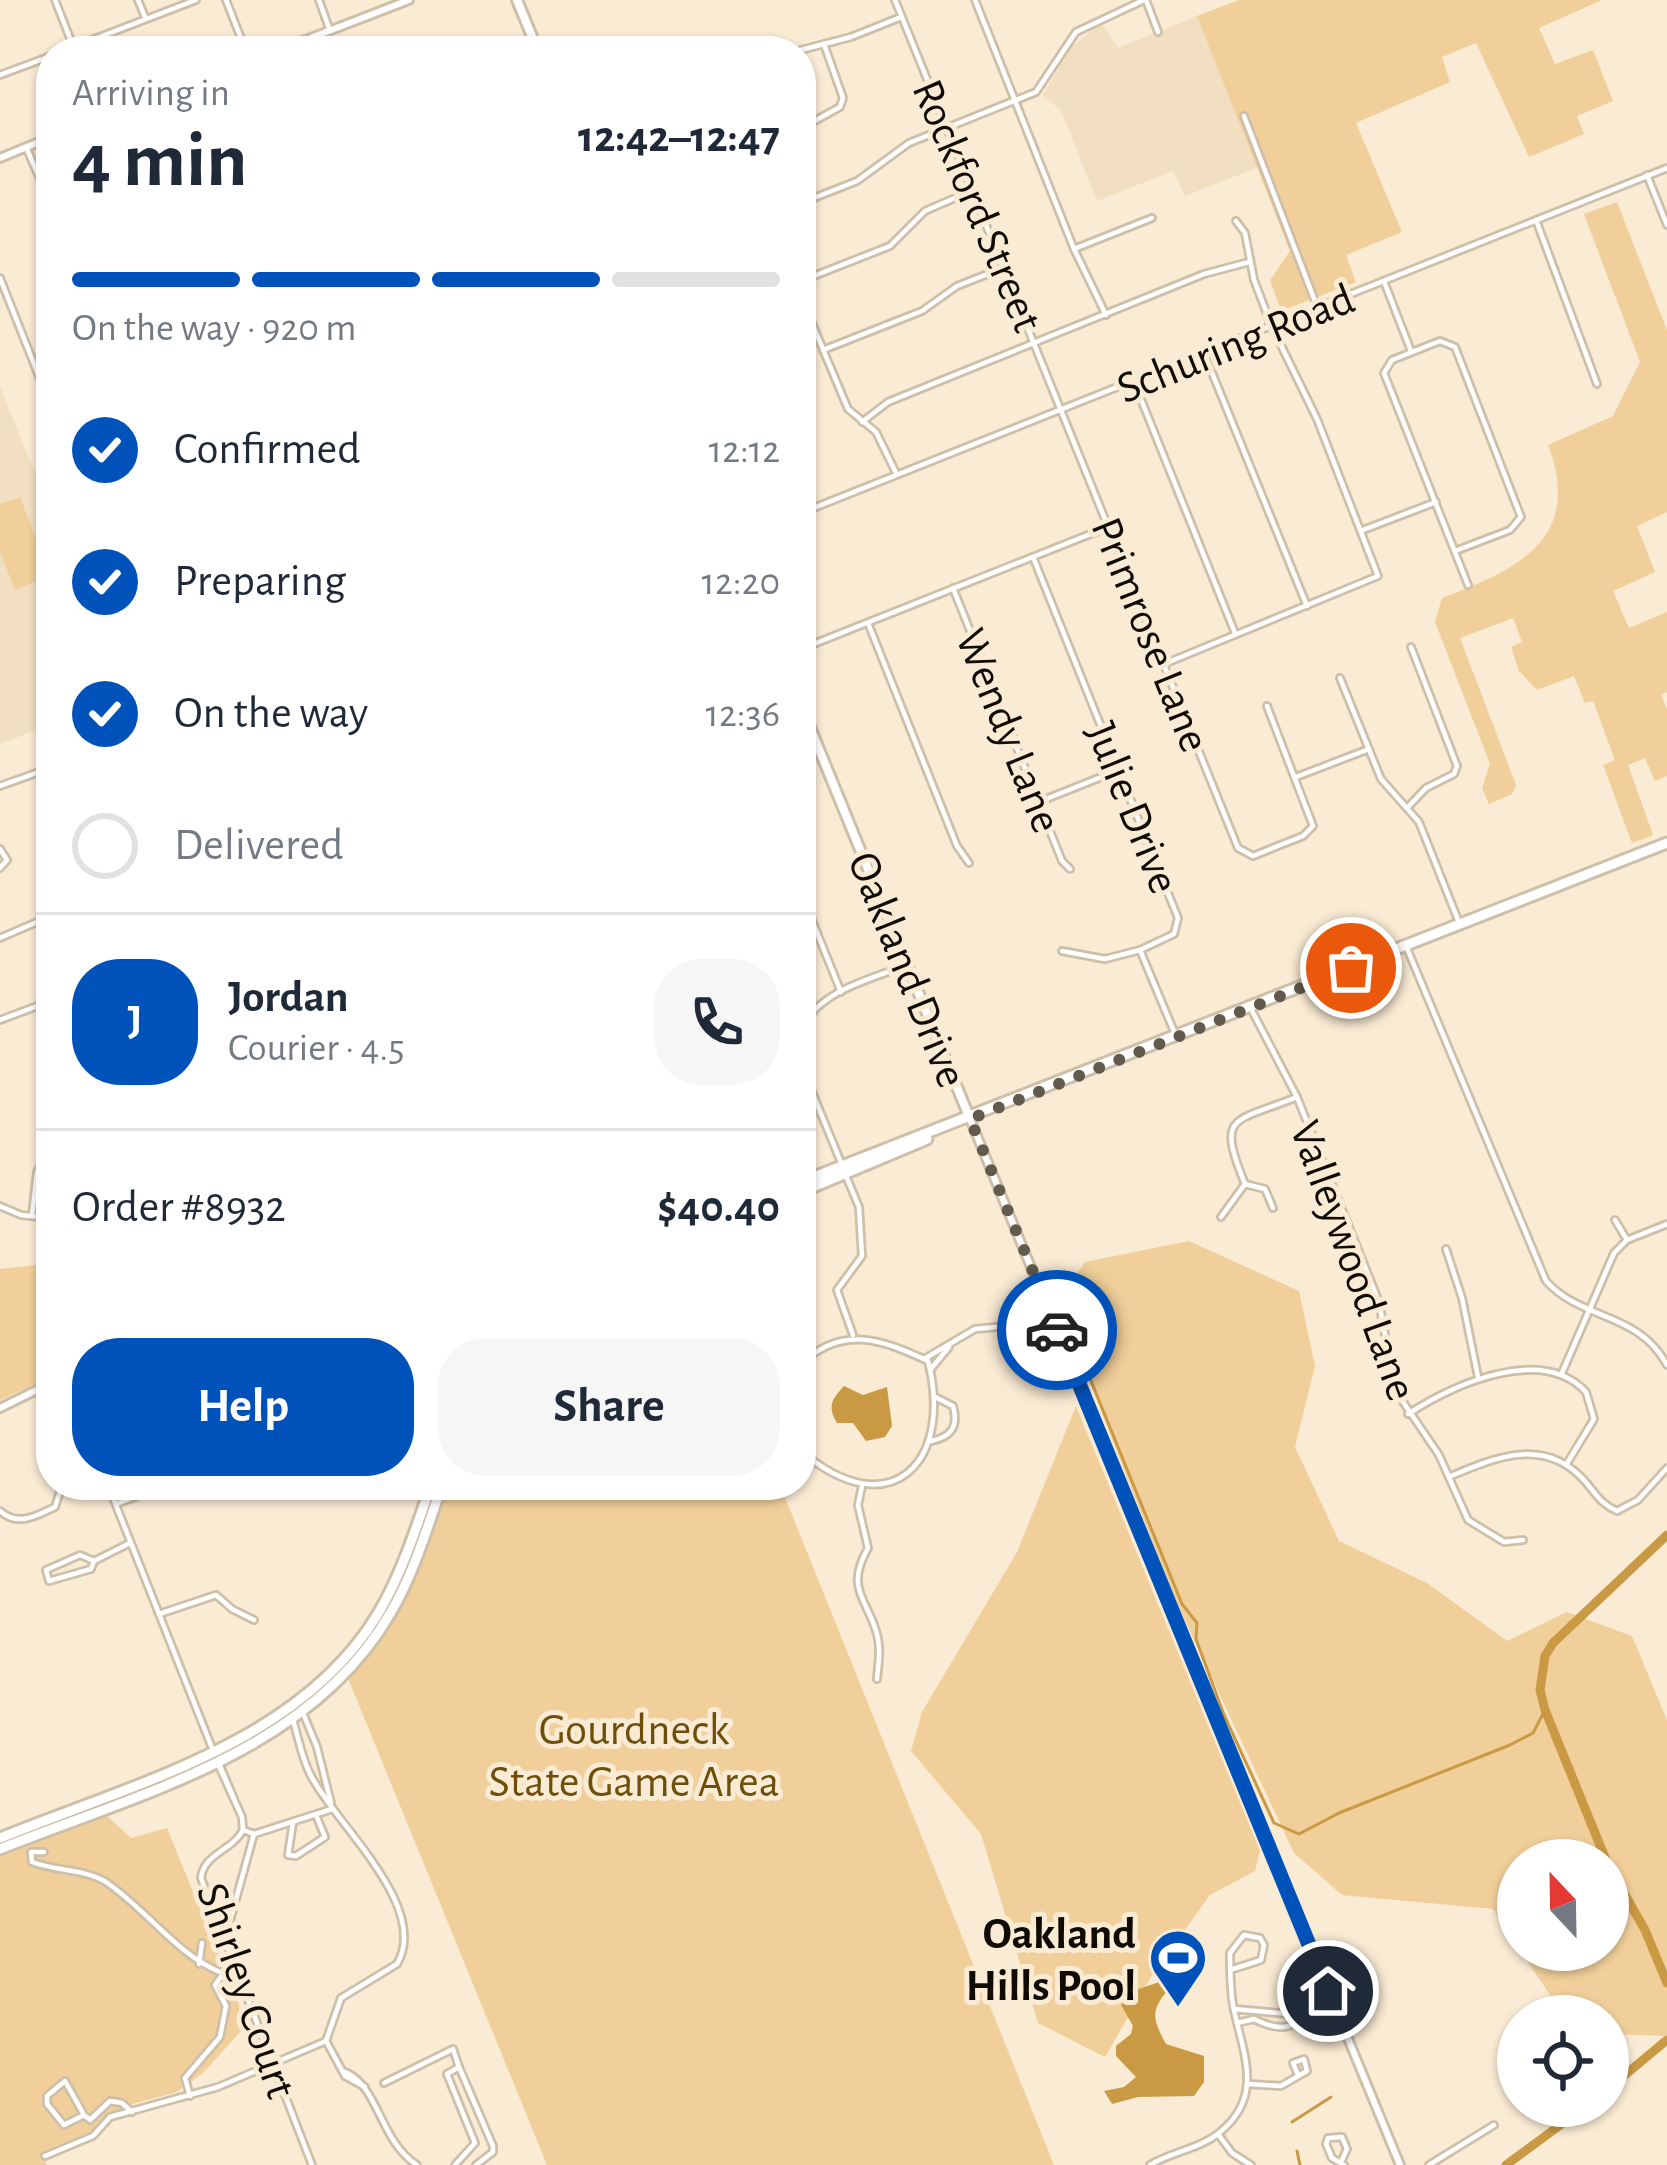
<!DOCTYPE html>
<html lang="en">
<head>
<meta charset="utf-8">
<style>
  body { margin:0; font-family:"Alegreya Sans",sans-serif; background:#f6f6f7; color:#1f2937; height:100vh; display:flex; flex-direction:column; font-size:45px; white-space:nowrap }
  * { box-sizing:border-box; margin:0 }
  p { font-size:39px; color:#747a83 }
  .icon { flex:none; width:66px; height:66px; fill:none; stroke:currentColor; stroke-width:2; stroke-linecap:round; stroke-linejoin:round }
  .map { position:relative; flex:1; overflow:hidden }
  .side { position:absolute; left:36px; top:36px; width:780px; height:1464px; display:flex; flex-direction:column; background:#fff; border-radius:48px; box-shadow:0 3px 9px #0004 }
  .side>* { flex:none }
  .needle { width:78px; rotate:338deg }
  .fabs { position:absolute; left:1497px; top:1839px; display:grid; gap:24px }
  .fabs a { display:grid; place-items:center; width:132px; height:132px; border-radius:50%; background:#fff; box-shadow:0 3px 9px #0004; font-size:60px }
  .pin { position:absolute; display:grid; place-items:center; width:102px; height:102px; color:#fff; margin:-51px; border:6px solid #fff; border-radius:50%; box-shadow:0 3px 12px #0007 }
  .courier { position:absolute; display:grid; place-items:center; width:120px; height:120px; margin:-60px; border:9px solid #0052bb; border-radius:50%; background:#fff; color:#222; box-shadow:0 3px 15px #0007 }
  .head em { font-style:normal; font-weight:700 }
  .head div { display:flex; flex-direction:column-reverse }
  .head { display:flex; align-items:center; justify-content:space-between; height:204px; padding:0 36px }
  h1 { font-size:78px; font-weight:700; line-height:90px }
  .bar { display:grid; grid-template-columns:repeat(4,1fr); gap:18px 12px; align-content:center; height:144px; padding:0 36px }
  .bar i { height:15px; border-radius:9px; background:#e0e1e3 }
  .bar .active { background:#0052bb }
  .bar p { grid-column:span 4 }
  .line { display:flex; align-items:center; gap:30px; padding:0 36px; border-top:3px solid #e0e1e3 }
  .line div { flex:1 }
  .round { display:grid; place-items:center; flex:none; width:126px; height:126px; border-radius:48px; background:#f6f6f7 }
  ol { padding:0 36px; list-style:none }
  li { display:flex; align-items:center; gap:36px; height:132px }
  li p { margin-inline-start:auto }
  li .icon { padding:12px; border-radius:50%; background:#0052bb; color:#fff; stroke-width:4 }
  li:last-child { color:#747a83 }
  li i { width:66px; height:66px; border:6px solid #e0e1e3; border-radius:50% }
  .cta { display:flex; gap:24px; margin-top:auto; padding:24px 36px }
  .cta a { flex:1; height:138px; border-radius:48px; background:#0052bb; color:#fff; font-size:48px; font-weight:700; line-height:138px; text-align:center }
  .cta a+a { background:#f6f6f7; color:#1f2937 }
  .map>svg:first-child { display:block }
  .built { fill:#f2dfc1 }
  .green { fill:#f1cf9a }
  .water { fill:#ca9944 }
  .lines { fill:none; stroke-linecap:round; stroke-linejoin:round }
  .stream { stroke:#ca9944; stroke-width:3 }
  .river { stroke:#ca9944; stroke-width:9 }
  .minor-casing { stroke:#cebfa9; stroke-width:10 }
  .tertiary-casing { stroke:#cebfa9; stroke-width:12 }
  .secondary-casing { stroke:#cebfa9; stroke-width:14 }
  .primary-casing { stroke:#cebfa9; stroke-width:15 }
  .minor { stroke:#fff; stroke-width:4.5 }
  .tertiary { stroke:#fff; stroke-width:6 }
  .secondary { stroke:#fff; stroke-width:8 }
  .primary { stroke:#fff; stroke-width:9 }
  .done { stroke:#625a4d; stroke-width:12; stroke-dasharray:0 21.6 }
  .route { stroke:#0052bb; stroke-width:15 }
  .labels { text-anchor:middle; stroke-width:10; stroke-linejoin:round; paint-order:stroke }
  .street-label { font-size:45px; fill:#100c05; stroke:#faebd4 }
  .park-label { font-size:45px; fill:#6f4e0a; stroke:#faebd4 }
  .poi-label { font-size:45px; font-weight:bold; fill:#100c05; stroke:#faebd4; text-anchor:end }
</style>
</head>
<body>
<div class="map">
<svg width="1667" height="2165" viewBox="0 0 1667 2165">
  <rect width="100%" height="100%" fill="#faebd4"/>
  <!-- built -->
  <g class="built">
    <path d="M 1197,16 L 1259,167 L 1185,196 L 1173,171 L 1097,201 L 1061,110 L 1042,96 L 1072,46 L 1101,24 L 1118,48 Z"/>
    <path d="M 0,387 L 51,513 L 51,724 L 0,744 Z"/>
  </g>
  <!-- green -->
  <g class="green">
    <path d="M 1239,0 L 1602,0 L 1539,28 L 1555,64 L 1593,50 L 1613,101 L 1577,116 L 1584,134 L 1529,157 L 1476,43 L 1442,57 L 1450,82 L 1356,123 L 1402,232 L 1346,255 L 1356,282 L 1281,311 L 1270,280 L 1290,251 L 1197,16 Z"/>
    <path d="M 1617,202 L 1667,330 L 1667,512 L 1637,526 L 1655,572 L 1613,591 L 1629,628 L 1667,612 L 1667,692 L 1661,695 L 1667,709 L 1667,776 L 1655,781 L 1645,758 L 1628,765 L 1653,835 L 1632,843 L 1603,765 L 1615,760 L 1593,701 L 1585,703 L 1574,676 L 1537,690 L 1519,671 L 1511,647 L 1522,642 L 1513,618 L 1460,638 L 1516,785 L 1512,794 L 1489,804 L 1482,788 L 1490,764 L 1435,622 L 1442,598 C 1517,570 1584,539 1548,445 L 1613,416 L 1640,362 L 1584,214 Z"/>
    <path d="M 20,497 L 50,576 L 15,590 L 0,552 L 0,504 Z"/>
    <path d="M 1189,1241 L 1299,1291 L 1315,1366 L 1295,1447 L 1339,1541 L 1427,1583 L 1507,1641 L 1567,1612 L 1632,1636 L 1667,1720 L 1667,2036 L 1608,2034 L 1608,2016 L 1564,2016 L 1520,1950 L 1608,1950 L 1608,1860 L 1518,1860 L 1518,1947 L 1493,1909 L 1342,1895 L 1294,1853 L 1172,1593 L 1058,1300 L 1085,1262 Z"/>
    <path d="M 51,1255 L 51,1377 L 0,1400 L 0,1269 L 36,1265 Z"/>
    <path d="M 1076,1406 L 1260,1851 L 1255,1871 L 1210,1895 L 1151,1977 L 1105,2057 L 1038,2023 L 981,1834 L 911,1751 L 922,1712 L 1017,1552 Z"/>
    <path d="M 442,1485 L 780,1485 L 1054,2165 L 547,2165 L 345,1671 L 391,1609 Z"/>
    <path d="M 106,1815 L 131,1838 L 167,1828 L 239,2005 L 241,2031 L 204,2072 L 177,2092 L 125,2106 L 88,2133 L 42,2152 L 47,2165 L 0,2165 L 0,1857 Z"/>
  </g>
  <!-- water -->
  <g class="water">
    <path d="M 844,1386 L 863,1395 L 887,1387 L 892,1426 L 885,1437 L 866,1441 L 853,1423 L 837,1423 C 827,1406 832,1399 844,1386 Z"/>
    <path d="M 1159,1982 L 1167,1991 C 1150,2012 1153,2020 1166,2044 L 1204,2056 L 1204,2082 L 1194,2096 L 1138,2097 L 1112,2104 L 1104,2091 L 1124,2087 L 1136,2077 L 1116,2056 L 1116,2046 L 1131,2034 L 1133,2026 L 1121,2005 L 1136,1990 Z"/>
  </g>
  <g class="lines">
    <!-- stream -->
    <g class="stream">
      <path d="M 1078,1349 L 1182,1604 L 1197,1623 L 1196,1639 L 1224,1715 L 1274,1823 L 1299,1834 L 1339,1813 L 1510,1745 L 1533,1733 L 1545,1710"/>
      <path d="M 1292,2122 L 1331,2097"/>
      <path d="M 1297,2151 L 1300,2165"/>
    </g>
    <!-- river -->
    <g class="river">
      <path d="M 1606,1860 L 1545,1710 L 1540,1690 L 1545,1656 L 1553,1643 L 1667,1535"/>
      <path d="M 1608,1865 L 1645,1930 L 1667,1983"/>
      <path d="M 1608,2089 L 1667,2040"/>
      <path d="M 1506,2165 L 1586,2106"/>
    </g>
    <defs>
      <g id="minor">
        <path d="M 55,0 L 75,51"/>
        <path d="M 138,0 L 145,17"/>
        <path d="M 226,0 L 246,51"/>
        <path d="M 319,0 L 329,28"/>
        <path d="M 895,0 L 1238,848 L 1253,856 L 1303,836 L 1313,826 L 1267,706"/>
        <path d="M 975,0 L 1074,249 L 1106,315"/>
        <path d="M 1146,0 L 1158,32"/>
        <path d="M 63,51 L 196,0"/>
        <path d="M 797,51 L 851,37 L 901,17"/>
        <path d="M 0,75 L 51,56"/>
        <path d="M 1244,116 L 1318,309"/>
        <path d="M 809,124 L 840,107 L 843,98 L 824,44"/>
        <path d="M 26,147 L 51,204"/>
        <path d="M 1647,175 L 1667,225"/>
        <path d="M 801,203 L 857,181 L 909,143 L 1036,92 L 1076,32 L 1144,0"/>
        <path d="M 1536,220 L 1597,384"/>
        <path d="M 1074,249 L 1152,218"/>
        <path d="M 0,278 L 51,407"/>
        <path d="M 801,281 L 890,246 L 925,211 L 971,191"/>
        <path d="M 1385,284 L 1411,351"/>
        <path d="M 801,297 L 848,409 L 876,432 L 896,473"/>
        <path d="M 823,350 L 922,311 L 957,286 L 1003,268"/>
        <path d="M 1204,353 L 1307,606"/>
        <path d="M 1134,382 L 1235,633"/>
        <path d="M 862,422 L 888,402 L 1204,274 L 1249,262"/>
        <path d="M 801,513 L 1667,168"/>
        <path d="M 1363,530 L 1436,502"/>
        <path d="M 1455,551 L 1510,530 L 1521,517 L 1455,347 L 1440,341 L 1392,360 L 1384,373 L 1468,585"/>
        <path d="M 1033,557 L 1178,918 L 1174,934 L 1140,950 L 1175,1034"/>
        <path d="M 953,588 L 1062,861 L 1070,869"/>
        <path d="M 868,623 L 957,846 L 969,863"/>
        <path d="M 801,649 L 1108,527"/>
        <path d="M 1164,664 L 1378,576 L 1317,419 L 1272,327 L 1254,280 L 1245,233 L 1236,221"/>
        <path d="M 1340,678 L 1381,779 L 1419,822 L 1460,925"/>
        <path d="M 1296,777 L 1369,749"/>
        <path d="M 0,786 L 39,772 L 51,791"/>
        <path d="M 1041,801 L 1119,770"/>
        <path d="M 1409,806 L 1426,788 L 1454,774 L 1457,766 L 1411,647"/>
        <path d="M 0,849 L 7,860 L 0,868"/>
        <path d="M 801,893 L 841,992"/>
        <path d="M 0,938 L 51,916"/>
        <path d="M 801,939 L 817,932"/>
        <path d="M 1406,946 L 1546,1281 C 1582,1321 1638,1311 1667,1365"/>
        <path d="M 1062,951 L 1105,959 L 1140,950"/>
        <path d="M 1250,1007 L 1297,1097 L 1379,1302 L 1395,1390 L 1439,1455 L 1468,1520 L 1504,1542 L 1523,1540"/>
        <path d="M 0,1020 L 51,1001"/>
        <path d="M 801,1029 C 820,990 869,980 907,965"/>
        <path d="M 801,1065 L 842,1165"/>
        <path d="M 51,1083 L 51,1084"/>
        <path d="M 801,1104 L 817,1105"/>
        <path d="M 846,1176 L 859,1207 L 862,1256 L 837,1290 L 853,1335"/>
        <path d="M 1245,1184 C 1216,1113 1233,1123 1297,1097"/>
        <path d="M 1245,1184 L 1265,1189 L 1273,1208"/>
        <path d="M 0,1206 L 21,1215 L 51,1218"/>
        <path d="M 32,1216 L 37,1172 L 51,1148"/>
        <path d="M 1221,1217 L 1245,1184"/>
        <path d="M 1615,1220 L 1627,1240"/>
        <path d="M 1446,1249 L 1462,1298 L 1478,1377"/>
        <path d="M 924,1359 L 975,1329 L 1007,1326 L 1045,1301"/>
        <path d="M 801,1364 C 842,1325 881,1339 928,1361 C 954,1463 890,1527 801,1451"/>
        <path d="M 930,1370 L 949,1347"/>
        <path d="M 1562,1373 L 1614,1253 L 1627,1240 L 1667,1224"/>
        <path d="M 1408,1414 C 1453,1385 1541,1344 1586,1392 L 1594,1419 L 1566,1465"/>
        <path d="M 931,1441 C 951,1437 959,1427 953,1406 L 935,1397"/>
        <path d="M 1451,1476 C 1496,1457 1544,1437 1583,1479 C 1595,1492 1600,1504 1617,1511 L 1638,1500 L 1667,1468"/>
        <path d="M 108,1485 L 214,1753"/>
        <path d="M 862,1486 L 858,1505 L 868,1548 C 843,1592 871,1601 878,1639 C 881,1652 878,1666 877,1679"/>
        <path d="M 116,1504 L 140,1495 L 141,1485"/>
        <path d="M 0,1511 C 18,1527 36,1516 55,1507 L 62,1485"/>
        <path d="M 80,1555 L 94,1561 L 91,1569 L 49,1581 L 46,1570 Z"/>
        <path d="M 94,1561 L 130,1543"/>
        <path d="M 159,1614 L 216,1595 L 232,1609 L 254,1620"/>
        <path d="M 303,1713 L 317,1747 L 331,1803"/>
        <path d="M 293,1720 C 298,1737 302,1758 310,1774 C 334,1823 431,1906 397,1964 L 341,1998 L 326,2041"/>
        <path d="M 218,1761 L 234,1799"/>
        <path d="M 218,1764 L 242,1817 L 243,1830 L 254,1834"/>
        <path d="M 293,1822 L 288,1855 L 296,1856 L 325,1837 L 316,1815"/>
        <path d="M 243,1830 C 232,1851 204,1853 201,1878 L 312,2165"/>
        <path d="M 44,1852 L 31,1852 L 32,1862 C 55,1871 85,1869 106,1882 C 146,1909 176,1954 220,1972"/>
        <path d="M 225,1939 L 254,1834 L 332,1809"/>
        <path d="M 199,1964 L 202,1943"/>
        <path d="M 1234,2009 L 1290,2014 L 1328,1991"/>
        <path d="M 1237,2023 L 1254,2019 C 1298,2041 1296,2012 1333,2002"/>
        <path d="M 326,2041 L 345,2076 L 365,2087"/>
        <path d="M 343,2071 C 379,2084 379,2141 417,2165"/>
        <path d="M 384,2083 L 453,2049 L 459,2067"/>
        <path d="M 1249,2084 L 1281,2086 L 1307,2071 L 1304,2059 L 1293,2063 L 1298,2075"/>
        <path d="M 190,2096 L 185,2078 L 220,2037 L 226,2006 L 215,1985 L 233,1960"/>
        <path d="M 84,2115 L 65,2081 L 47,2096 L 47,2104 L 64,2125 L 84,2115 L 90,2120 L 110,2101 L 122,2103 L 132,2112"/>
        <path d="M 1218,2134 L 1232,2153 L 1251,2165"/>
        <path d="M 45,2156 L 93,2136 L 110,2117 L 218,2087 L 326,2041"/>
        <path d="M 1342,2160 L 1347,2149 L 1342,2137 L 1328,2138 L 1326,2144 L 1332,2158 L 1344,2165"/>
        <path d="M 455,2165 L 475,2143 L 447,2074 L 459,2067 L 493,2146 L 493,2152 L 476,2165"/>
        <path d="M 1150,2165 C 1171,2152 1199,2149 1219,2133 C 1264,2097 1244,2056 1234,2010 C 1230,1992 1230,1972 1230,1953 L 1244,1935 L 1260,1938 L 1264,1945 L 1261,1960 L 1230,1970"/>
        <path d="M 1429,2165 L 1494,2125"/>
      </g>
      <g id="tertiary">
        <path d="M 277,51 L 409,0"/>
        <path d="M 0,158 L 51,137"/>
        <path d="M 970,1119 L 1400,2165"/>
        <path d="M 0,1408 L 51,1383"/>
      </g>
      <g id="secondary">
        <path d="M 517,0 L 538,51"/>
        <path d="M 801,705 L 970,1119"/>
      </g>
      <g id="primary">
        <path d="M 801,1182 L 1667,843"/>
        <path d="M 801,1192 L 927,1139"/>
        <path d="M 0,1838 C 132,1784 302,1743 379,1612 C 402,1573 416,1528 431,1485"/>
        <path d="M 0,1849 C 140,1793 311,1752 391,1612 C 414,1573 427,1528 442,1485"/>
      </g>
    </defs>
    <!-- minor casing -->
    <use href="#minor" class="minor-casing"/>
    <!-- tertiary casing -->
    <use href="#tertiary" class="tertiary-casing"/>
    <!-- secondary casing -->
    <use href="#secondary" class="secondary-casing"/>
    <!-- primary casing -->
    <use href="#primary" class="primary-casing"/>
    <!-- minor -->
    <use href="#minor" class="minor"/>
    <!-- tertiary -->
    <use href="#tertiary" class="tertiary"/>
    <!-- secondary -->
    <use href="#secondary" class="secondary"/>
    <!-- primary -->
    <use href="#primary" class="primary"/>
  </g>
  <g class="lines">
    <!-- done -->
    <path class="done" d="M 1057,1330 L 970,1119 L 1351,968"/>
    <!-- route -->
    <path class="route" d="M 1057,1330 L 1328,1991"/>
  </g>
  <!-- icons -->
  <defs>
    <symbol id="stadium-pin" viewBox="-11 -11 22 30"><path d="M0 17L-7.5 6A9.5 9.5 0 1 1 7.5 6Z" fill="#0052bb" stroke="#faebd4"/><path d="M0-5a6.5 5 0 1 0 0 10a6.5 5 0 1 0 0-10ZM-3.5-1.8h7v3.6h-7Z" fill="#fff"/></symbol>
  </defs>
  <g fill-rule="evenodd">
    <use href="#stadium-pin" x="1145" y="1925" width="66" height="90"/>
  </g>
  <g class="labels">
    <!-- street labels -->
    <g class="street-label">
      <text transform="translate(979 205) rotate(67)" y="16">Rockford Street</text>
      <text transform="translate(1235 342) rotate(-22)" y="16">Schuring Road</text>
      <text transform="translate(1152 634) rotate(68)" y="16">Primrose Lane</text>
      <text transform="translate(1010 730) rotate(68)" y="16">Wendy Lane</text>
      <text transform="translate(1134 807) rotate(68)" y="16">Julie Drive</text>
      <text transform="translate(909 969) rotate(68)" y="16">Oakland Drive</text>
      <text transform="translate(1355 1260) rotate(70)" y="16">Valleywood Lane</text>
      <text transform="translate(248 1990) rotate(71)" y="16">Shirley Court</text>
    </g>
    <!-- park labels -->
    <g class="park-label">
      <text x="634" y="1744">Gourdneck<tspan x="634" dy="52">State Game Area</tspan></text>
    </g>
    <!-- poi labels -->
    <g class="poi-label">
      <text x="1136" y="1948">Oakland<tspan x="1136" dy="52">Hills Pool</tspan></text>
    </g>
  </g>
</svg>
<div class="fabs">
<a><svg class="needle" viewBox="-14 -14 28 28"><path d="M0-13l5 13h-10z" fill="#e53935"/><path d="M0 13l5-13h-10z" fill="#747a83"/></svg></a>
<a><svg class="icon" aria-label="locate" viewBox="0 0 24 24"><circle cx="12" cy="12" r="6"/><path d="M12 2v4M12 18v4M2 12h4M18 12h4"/></svg></a>
</div>
<div class="pin" style="left:1351px;top:968px;background:#ea580c"><svg class="icon" aria-label="bag" viewBox="0 0 24 24"><path d="M5 8h14l-1 12H6zM9 8a3 3 0 0 1 6 0"/></svg></div>
<div class="pin" style="left:1328px;top:1991px;background:#1f2937"><svg class="icon" aria-label="home" viewBox="0 0 24 24"><path d="M3 11l9-7 9 7M6 9v11h12V9"/></svg></div>
<div class="courier" style="left:1057px;top:1330px"><svg class="icon" aria-label="car" viewBox="0 0 24 24"><path d="M5 17H2v-5l4-1 3-4h7l3 4 3 1v5h-3M9 17h6M6 11h13"/><circle cx="7" cy="17" r="2"/><circle cx="17" cy="17" r="2"/></svg></div>
<section class="side">
<div class="head"><div><h1>4 min</h1><p>Arriving in</p></div><em>12:42–12:47</em></div>
<div class="bar"><i class="active"></i><i class="active"></i><i class="active"></i><i></i><p>On the way · 920 m</p></div>
<ol>
<li><svg class="icon" aria-label="check" viewBox="0 0 24 24"><path d="M5 12l5 5 9-10"/></svg>Confirmed<p>12:12</p></li>
<li><svg class="icon" aria-label="check" viewBox="0 0 24 24"><path d="M5 12l5 5 9-10"/></svg>Preparing<p>12:20</p></li>
<li><svg class="icon" aria-label="check" viewBox="0 0 24 24"><path d="M5 12l5 5 9-10"/></svg>On the way<p>12:36</p></li>
<li><i></i>Delivered</li>
</ol>
<div class="line" style="height:216px"><b class="round" style="background:#0052bb;color:#fff">J</b><div><b>Jordan</b><p>Courier · 4.5</p></div><a class="round"><svg class="icon" aria-label="phone" viewBox="0 0 24 24"><path d="M5 4h4l2 5-3 2q2 4 5 5l2-3 5 2v4C11 20 4 13 5 4z"/></svg></a></div>
<div class="line" style="height:156px"><div>Order #8932</div><b>$40.40</b></div>
<div class="cta"><a>Help</a><a>Share</a></div>
</section>
</div>
</body>
</html>
